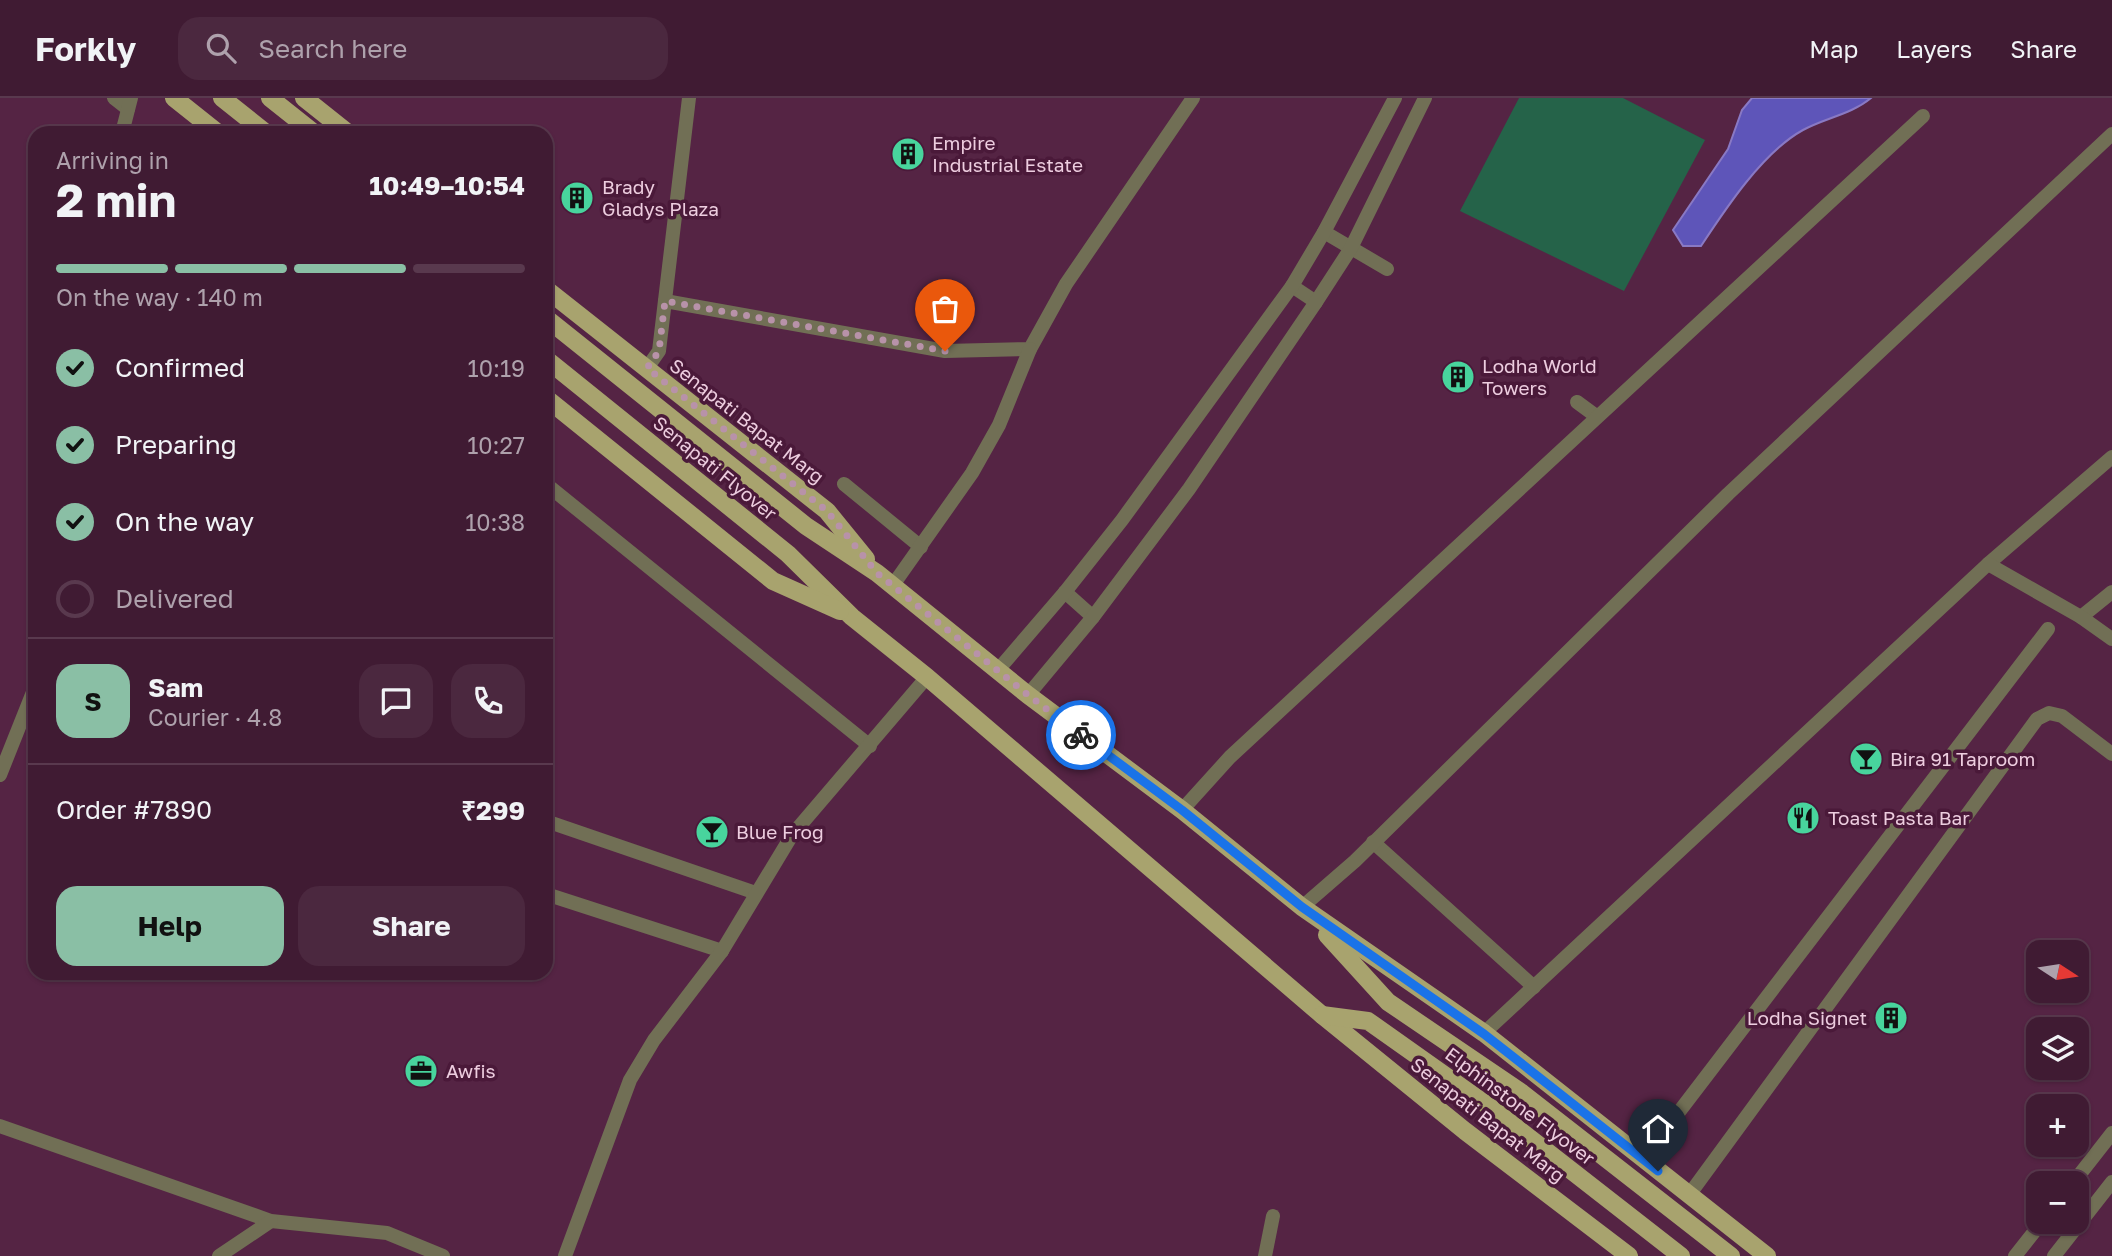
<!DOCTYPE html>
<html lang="en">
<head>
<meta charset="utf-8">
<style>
  body { margin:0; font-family:"Golos Text",sans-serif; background:#4b283f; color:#f1f3f6; height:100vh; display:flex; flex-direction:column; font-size:26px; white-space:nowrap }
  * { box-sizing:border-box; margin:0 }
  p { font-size:23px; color:#aea1ac }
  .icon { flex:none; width:38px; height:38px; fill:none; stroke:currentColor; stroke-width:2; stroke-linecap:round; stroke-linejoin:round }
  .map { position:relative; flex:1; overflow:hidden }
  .panel { position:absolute; left:28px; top:28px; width:525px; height:854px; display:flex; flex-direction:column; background:#401b33; border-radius:21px; box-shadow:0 2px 5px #0004,0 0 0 2px #59394e }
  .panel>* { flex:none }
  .needle { width:46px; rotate:102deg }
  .buttons { position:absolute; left:2026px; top:842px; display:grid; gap:14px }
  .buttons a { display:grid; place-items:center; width:63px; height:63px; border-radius:14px; background:#401b33; box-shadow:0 2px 5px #0004,0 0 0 2px #59394e; font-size:35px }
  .pin { position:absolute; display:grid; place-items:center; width:60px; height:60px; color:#fff; margin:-72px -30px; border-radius:50% 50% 50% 0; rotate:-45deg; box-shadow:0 0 7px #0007 }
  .pin .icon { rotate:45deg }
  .courier { position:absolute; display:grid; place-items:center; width:70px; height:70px; margin:-35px; border:5px solid #1a73e8; border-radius:50%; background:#fff; color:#222; box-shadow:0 2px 9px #0007 }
  .overview em { font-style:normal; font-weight:700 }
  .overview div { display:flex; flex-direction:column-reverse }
  .overview { display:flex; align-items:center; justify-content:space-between; height:119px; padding:0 28px }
  h1 { font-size:46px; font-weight:700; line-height:52px }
  .bar { display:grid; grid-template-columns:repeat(4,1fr); gap:10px 7px; align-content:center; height:84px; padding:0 28px }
  .bar i { height:9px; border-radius:5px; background:#59394e }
  .bar .current { background:#8abfa5 }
  .bar p { grid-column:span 4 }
  .line { display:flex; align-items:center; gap:18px; padding:0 28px; border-top:2px solid #59394e }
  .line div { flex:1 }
  .round { display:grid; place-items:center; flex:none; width:74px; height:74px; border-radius:21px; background:#4b283f }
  ol { padding:0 28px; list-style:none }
  li { display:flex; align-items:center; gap:21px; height:77px }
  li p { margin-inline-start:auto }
  li .icon { padding:7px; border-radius:50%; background:#8abfa5; color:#111; stroke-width:4 }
  li:last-child { color:#aea1ac }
  li i { width:38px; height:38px; border:4px solid #59394e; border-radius:50% }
  .cta { display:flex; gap:14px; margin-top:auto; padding:14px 28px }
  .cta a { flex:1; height:80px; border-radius:21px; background:#8abfa5; color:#111; font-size:28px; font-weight:700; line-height:80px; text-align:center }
  .cta a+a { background:#4b283f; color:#f1f3f6 }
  header { display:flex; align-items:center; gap:42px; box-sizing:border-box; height:98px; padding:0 35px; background:#401b33; border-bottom:2px solid #59394e }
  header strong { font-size:33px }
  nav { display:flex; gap:38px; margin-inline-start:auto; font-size:24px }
  .search { width:490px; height:63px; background:#4b283f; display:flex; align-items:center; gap:18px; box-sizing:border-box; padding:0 24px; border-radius:21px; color:#aea1ac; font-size:26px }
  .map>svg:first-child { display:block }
  .green { fill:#256349 }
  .water { fill:#5e55b9; stroke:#8979c4; stroke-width:2 }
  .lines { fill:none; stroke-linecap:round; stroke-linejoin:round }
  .lane { stroke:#716f55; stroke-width:14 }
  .street { stroke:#716f55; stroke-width:14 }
  .primary { stroke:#a8a36e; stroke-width:18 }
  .done { stroke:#b892a9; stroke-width:7; stroke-dasharray:0 12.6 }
  .route { stroke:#1a73e8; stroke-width:9 }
  .labels { text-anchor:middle; stroke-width:7; stroke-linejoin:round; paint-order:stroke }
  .poi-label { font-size:19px; fill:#edcddf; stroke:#4a1939; text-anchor:start }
  .street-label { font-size:19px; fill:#edcddf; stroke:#4a1939 }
</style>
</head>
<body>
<header>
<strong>Forkly</strong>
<div class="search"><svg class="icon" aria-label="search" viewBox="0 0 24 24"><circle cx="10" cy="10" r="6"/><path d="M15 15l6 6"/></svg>Search here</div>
<nav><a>Map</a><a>Layers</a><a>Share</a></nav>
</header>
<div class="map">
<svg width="2112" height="1158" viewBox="0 0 2112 1158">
  <rect width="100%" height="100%" fill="#552444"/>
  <!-- green -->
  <path class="green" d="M 1519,0 L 1623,0 L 1705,42 L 1624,193 L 1460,113 Z"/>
  <!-- water -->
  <path class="water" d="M 1752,0 L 1871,0 C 1852,16 1825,20 1803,32 C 1763,54 1726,110 1701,148 L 1683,148 L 1673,132 L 1728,51 L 1742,12 Z"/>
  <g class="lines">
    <!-- lane -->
    <g class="lane">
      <path d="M 114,0 L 128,11"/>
      <path d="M 122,35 L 131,0"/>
      <path d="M 1324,134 L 1387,171"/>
      <path d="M 665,203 L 945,253 L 1030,251 L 1066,186 L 1193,0"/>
      <path d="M 647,270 L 659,253 L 689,0"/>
      <path d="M 1577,304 L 1596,318"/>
      <path d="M 546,386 L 870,648"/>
      <path d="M 844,386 L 921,449"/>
      <path d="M 1988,466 L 2112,359"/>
      <path d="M 893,487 L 972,375 L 999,327 L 1030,251"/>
      <path d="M 2081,519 L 2112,494"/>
      <path d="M 0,677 L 35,589"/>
      <path d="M 1182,712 L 1230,659 L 1923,18"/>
      <path d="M 546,723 L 756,795"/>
      <path d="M 1373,744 L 1534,889"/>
      <path d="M 546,796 L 722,853"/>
      <path d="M 1302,809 L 1355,763 L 1728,396 L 2112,36"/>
      <path d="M 1484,935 L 1988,466 L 2081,519 L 2112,541"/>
      <path d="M 0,1028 L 271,1123 L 387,1135 L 443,1158"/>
      <path d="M 1643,1061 L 2048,531"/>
      <path d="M 1689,1097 L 2037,621 L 2049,615 L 2062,618 L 2112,656"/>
      <path d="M 219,1158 L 271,1123"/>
      <path d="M 565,1158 L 630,982 L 654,942 L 722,853 L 792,737 L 927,579"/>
    </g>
    <!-- street -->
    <g class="street">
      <path d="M 1292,188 L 1316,204"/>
      <path d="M 1065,494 L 1093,519"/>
      <path d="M 998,572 L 1065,494 L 1122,422 L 1292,188 L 1324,134 L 1395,0"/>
      <path d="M 1028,597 L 1093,519 L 1189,391 L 1316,204 L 1351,150 L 1425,0"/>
      <path d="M 2073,1085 L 2112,1035"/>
      <path d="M 1265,1158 L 1273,1118"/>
      <path d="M 2015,1158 L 2042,1124"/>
      <path d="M 2054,1158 L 2112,1084"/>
    </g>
    <!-- primary -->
    <g class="primary">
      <path d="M 174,0 L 218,35"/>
      <path d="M 222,0 L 266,35"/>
      <path d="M 270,0 L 314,35"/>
      <path d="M 304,0 L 348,35"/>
      <path d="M 546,191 L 827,413 L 866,461"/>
      <path d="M 546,220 L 806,428 L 877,475 L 1028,597 L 1182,712 L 1302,809 L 1484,935 L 1767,1158"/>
      <path d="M 546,261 L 788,456 L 852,519 L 927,579 L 1322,917 L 1465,1033 L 1629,1158"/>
      <path d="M 546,300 L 773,483 L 840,513"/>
      <path d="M 1327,837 L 1388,904 L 1522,995 L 1731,1158"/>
      <path d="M 1322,917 L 1368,923 L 1491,1010 L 1681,1158"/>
    </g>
  </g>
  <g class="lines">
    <!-- done -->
    <path class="done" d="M 945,253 L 665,203 L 659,253 L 647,270 L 827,413 L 877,475 L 1028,597 L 1081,637"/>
    <!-- route -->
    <path class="route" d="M 1081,637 L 1182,712 L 1302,809 L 1484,936 L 1658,1073"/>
  </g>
  <!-- icons -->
  <defs>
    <symbol id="building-disc" viewBox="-11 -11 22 22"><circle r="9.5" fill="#48d49d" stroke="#4a1939"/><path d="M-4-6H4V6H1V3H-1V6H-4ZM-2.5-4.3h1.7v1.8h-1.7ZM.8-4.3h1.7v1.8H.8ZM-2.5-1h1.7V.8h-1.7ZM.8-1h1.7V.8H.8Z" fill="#111"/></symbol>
    <symbol id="bar-disc" viewBox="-11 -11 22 22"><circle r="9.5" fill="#48d49d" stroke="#4a1939"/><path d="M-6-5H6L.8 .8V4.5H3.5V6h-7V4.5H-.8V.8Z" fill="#111"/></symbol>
    <symbol id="restaurant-disc" viewBox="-11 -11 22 22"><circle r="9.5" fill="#48d49d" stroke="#4a1939"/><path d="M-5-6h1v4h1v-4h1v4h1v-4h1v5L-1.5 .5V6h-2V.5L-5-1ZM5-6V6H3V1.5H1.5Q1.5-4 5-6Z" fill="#111"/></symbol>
    <symbol id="office-disc" viewBox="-11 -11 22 22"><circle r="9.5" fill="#48d49d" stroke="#4a1939"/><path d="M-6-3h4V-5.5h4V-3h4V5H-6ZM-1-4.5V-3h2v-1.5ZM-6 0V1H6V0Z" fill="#111"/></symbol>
  </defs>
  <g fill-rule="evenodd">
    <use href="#building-disc" x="889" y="37" width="38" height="38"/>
    <use href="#building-disc" x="558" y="81" width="38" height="38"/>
    <use href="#building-disc" x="1439" y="260" width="38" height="38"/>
    <use href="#bar-disc" x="1847" y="642" width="38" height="38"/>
    <use href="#restaurant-disc" x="1784" y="701" width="38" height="38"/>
    <use href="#bar-disc" x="693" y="715" width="38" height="38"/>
    <use href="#building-disc" x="1872" y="901" width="38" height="38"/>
    <use href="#office-disc" x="402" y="954" width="38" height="38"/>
  </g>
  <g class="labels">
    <!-- poi labels -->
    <g class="poi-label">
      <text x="932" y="52">Empire<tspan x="932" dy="22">Industrial Estate</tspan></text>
      <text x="602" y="96">Brady<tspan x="602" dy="22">Gladys Plaza</tspan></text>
      <text x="1482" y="275">Lodha World<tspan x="1482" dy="22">Towers</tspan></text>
      <text x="1890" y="668">Bira 91 Taproom</text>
      <text x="1828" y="727">Toast Pasta Bar</text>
      <text x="736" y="741">Blue Frog</text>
      <text x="1867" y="927" text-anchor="end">Lodha Signet</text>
      <text x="446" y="980">Awfis</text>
    </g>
    <!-- street labels -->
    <g class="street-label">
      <text transform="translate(747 323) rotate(38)" y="7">Senapati Bapat Marg</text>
      <text transform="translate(715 370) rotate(39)" y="7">Senapati Flyover</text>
      <text transform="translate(1520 1008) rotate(37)" y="7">Elphinstone Flyover</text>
      <text transform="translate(1488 1022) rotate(38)" y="7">Senapati Bapat Marg</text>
    </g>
  </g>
</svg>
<div class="buttons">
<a><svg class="needle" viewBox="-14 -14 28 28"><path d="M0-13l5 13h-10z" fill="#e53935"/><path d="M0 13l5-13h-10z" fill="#aea1ac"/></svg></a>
<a><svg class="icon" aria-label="layers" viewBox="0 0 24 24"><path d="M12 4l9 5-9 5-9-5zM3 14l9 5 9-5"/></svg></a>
<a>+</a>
<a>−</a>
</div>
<div class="pin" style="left:945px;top:253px;background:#ea580c"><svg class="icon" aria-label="bag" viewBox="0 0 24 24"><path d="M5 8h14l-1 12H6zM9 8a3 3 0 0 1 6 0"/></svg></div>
<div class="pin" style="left:1658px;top:1073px;background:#1f2937"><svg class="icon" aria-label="home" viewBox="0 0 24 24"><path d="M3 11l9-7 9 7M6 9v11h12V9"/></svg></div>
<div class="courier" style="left:1081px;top:637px"><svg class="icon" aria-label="bike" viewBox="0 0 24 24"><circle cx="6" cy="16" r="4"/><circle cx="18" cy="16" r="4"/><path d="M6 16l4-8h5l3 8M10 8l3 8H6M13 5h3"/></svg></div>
<section class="panel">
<div class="overview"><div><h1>2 min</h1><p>Arriving in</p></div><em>10:49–10:54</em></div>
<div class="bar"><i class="current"></i><i class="current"></i><i class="current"></i><i></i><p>On the way · 140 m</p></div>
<ol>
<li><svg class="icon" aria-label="check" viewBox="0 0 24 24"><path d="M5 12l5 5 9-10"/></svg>Confirmed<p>10:19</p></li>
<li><svg class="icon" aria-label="check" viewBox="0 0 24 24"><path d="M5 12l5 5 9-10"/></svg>Preparing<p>10:27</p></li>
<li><svg class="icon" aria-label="check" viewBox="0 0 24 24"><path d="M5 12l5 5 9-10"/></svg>On the way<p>10:38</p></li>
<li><i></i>Delivered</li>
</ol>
<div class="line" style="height:126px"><b class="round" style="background:#8abfa5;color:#111">S</b><div><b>Sam</b><p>Courier · 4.8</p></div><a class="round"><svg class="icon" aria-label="chat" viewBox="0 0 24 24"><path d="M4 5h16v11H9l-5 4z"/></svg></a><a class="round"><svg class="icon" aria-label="phone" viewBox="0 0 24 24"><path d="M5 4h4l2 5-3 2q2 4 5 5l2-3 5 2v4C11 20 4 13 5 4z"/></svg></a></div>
<div class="line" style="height:91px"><div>Order #7890</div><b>₹299</b></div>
<div class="cta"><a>Help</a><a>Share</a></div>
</section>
</div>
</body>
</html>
